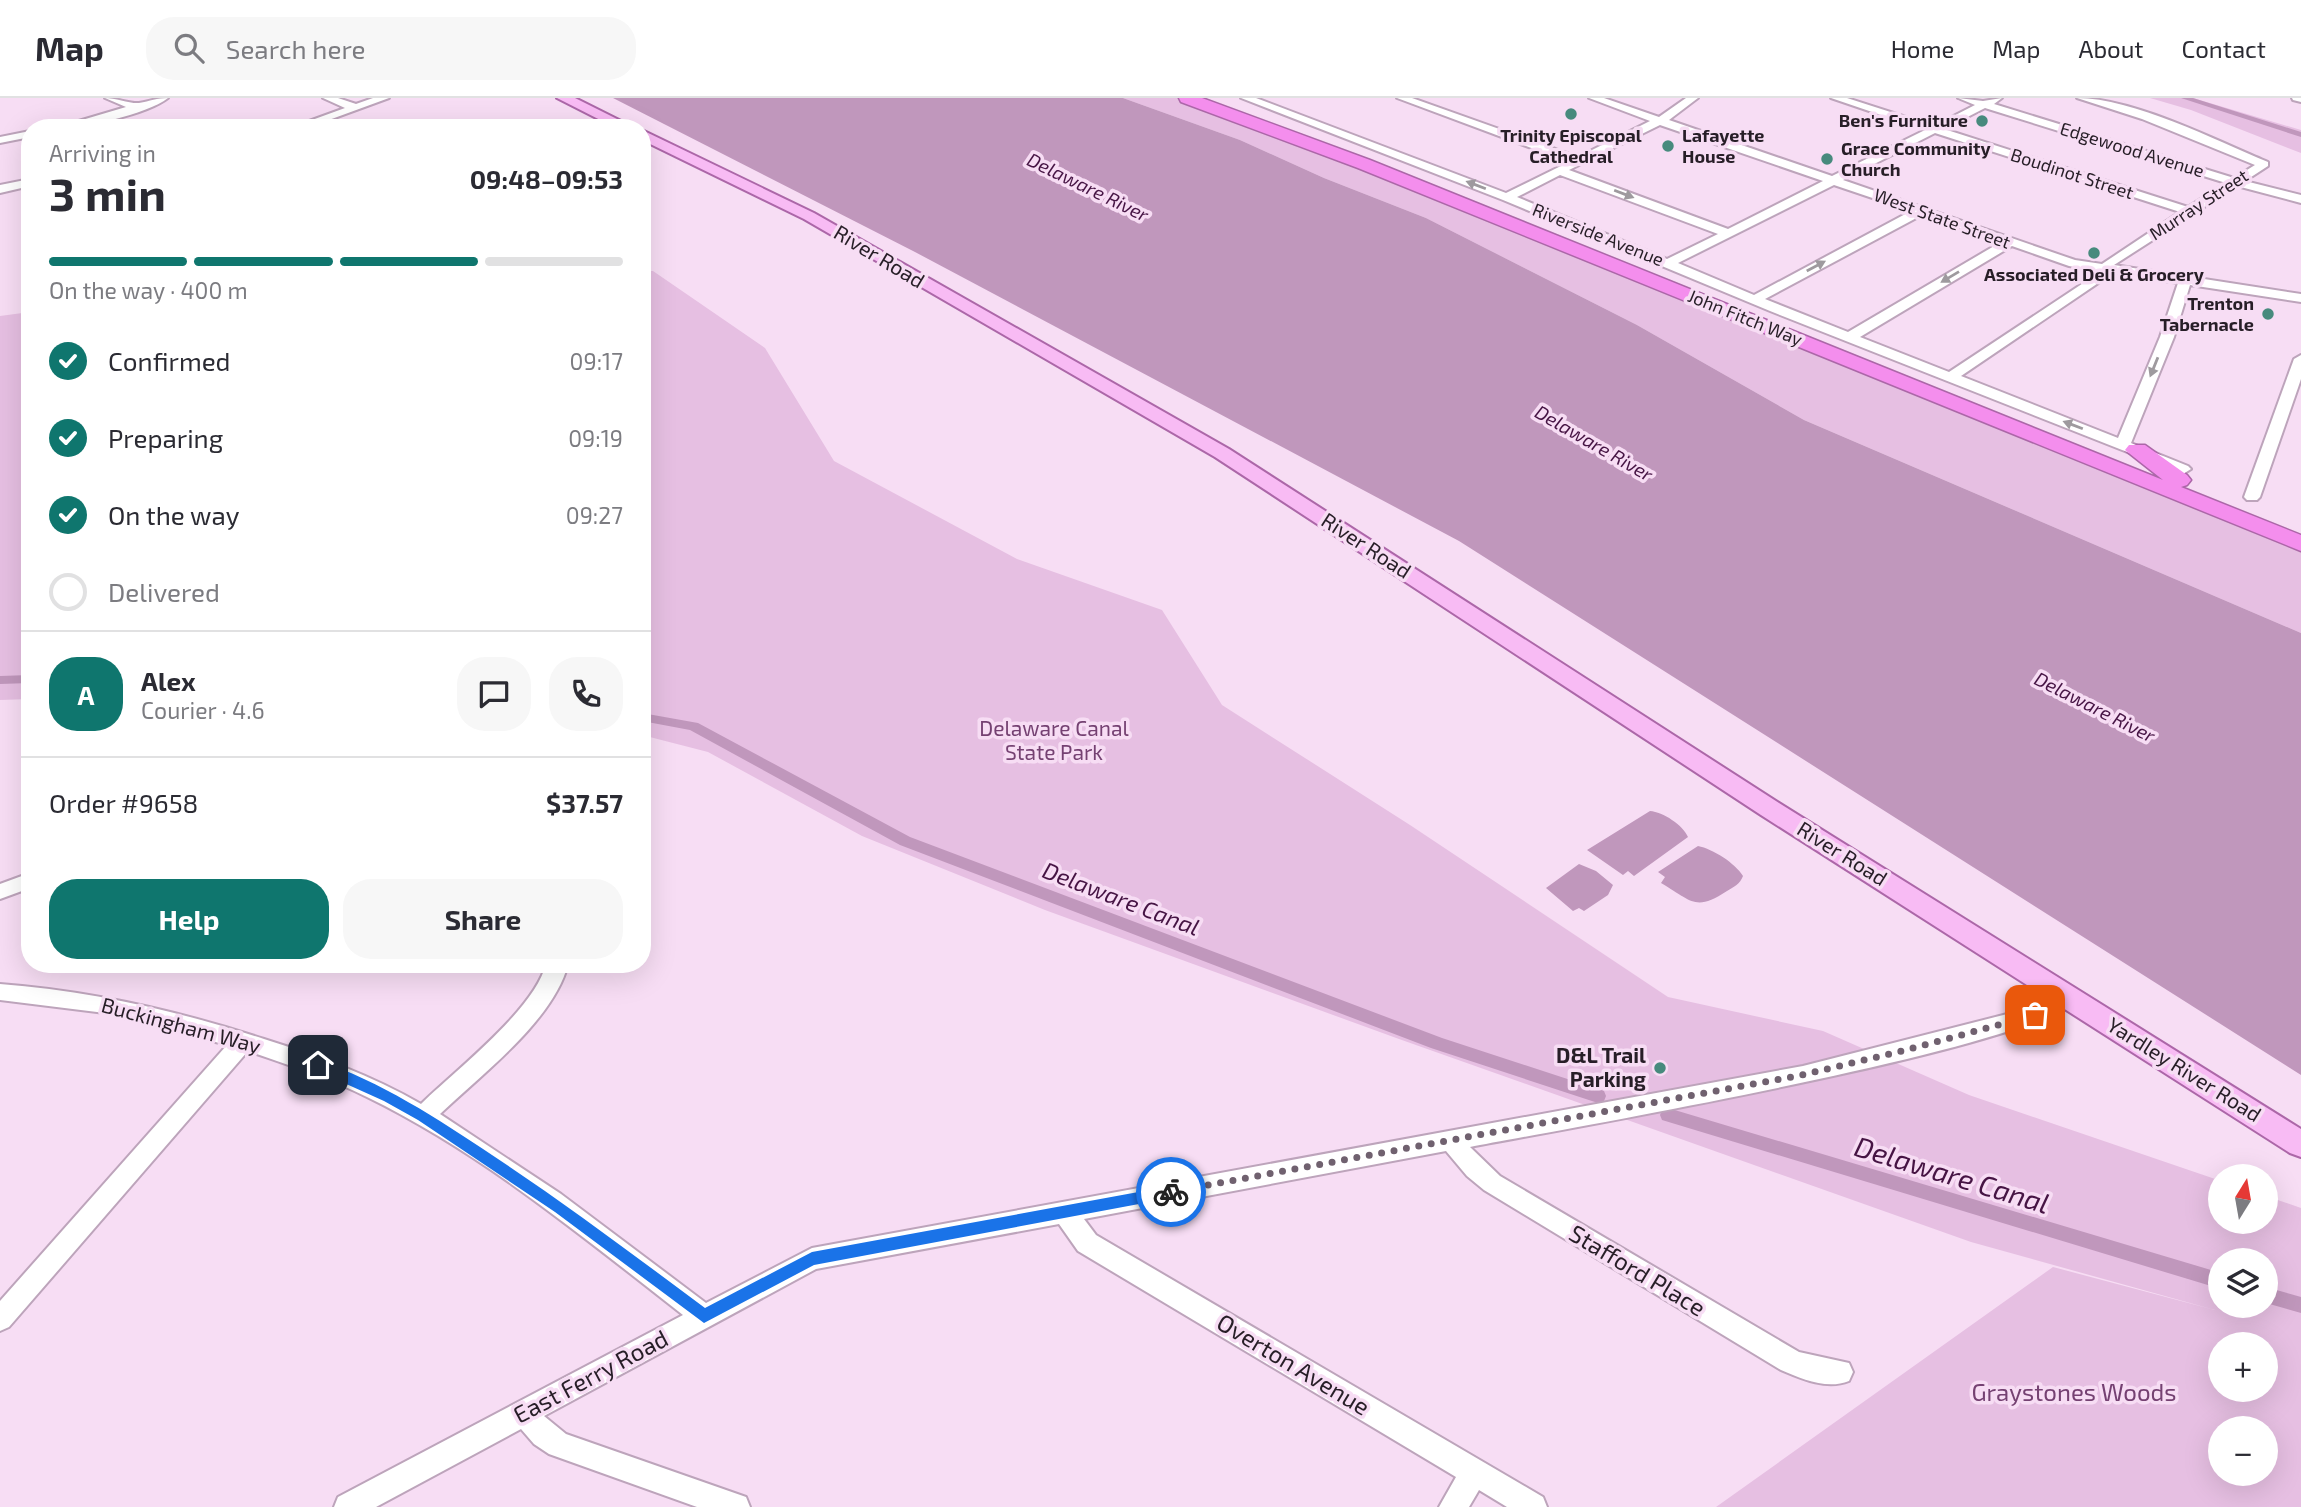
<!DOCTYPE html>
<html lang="en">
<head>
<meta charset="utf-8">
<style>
  body { margin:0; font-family:"Exo 2",sans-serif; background:#f7f7f7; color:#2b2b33; height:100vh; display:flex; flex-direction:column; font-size:26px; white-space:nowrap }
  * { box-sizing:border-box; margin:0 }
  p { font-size:23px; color:#7c7c81 }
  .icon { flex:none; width:38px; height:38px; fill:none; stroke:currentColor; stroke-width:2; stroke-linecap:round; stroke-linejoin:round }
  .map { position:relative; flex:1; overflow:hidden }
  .drawer { position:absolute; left:21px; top:21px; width:630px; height:854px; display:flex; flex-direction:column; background:#fff; border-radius:28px; box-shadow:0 7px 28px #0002 }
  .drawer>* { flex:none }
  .needle { width:46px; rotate:11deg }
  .fabs { position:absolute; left:2208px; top:1066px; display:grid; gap:14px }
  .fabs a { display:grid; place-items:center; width:70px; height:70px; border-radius:50%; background:#fff; box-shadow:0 7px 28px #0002; font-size:35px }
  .pin { position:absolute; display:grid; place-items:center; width:60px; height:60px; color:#fff; margin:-30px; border-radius:14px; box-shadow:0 4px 10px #0006 }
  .courier { position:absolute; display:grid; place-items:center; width:70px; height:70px; margin:-35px; border:5px solid #1a73e8; border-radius:50%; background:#fff; color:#222; box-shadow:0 2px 9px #0007 }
  .summary em { font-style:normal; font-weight:700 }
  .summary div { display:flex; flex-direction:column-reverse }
  .summary { display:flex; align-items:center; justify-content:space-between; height:119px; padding:0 28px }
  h1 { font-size:46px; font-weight:700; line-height:52px }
  .bar { display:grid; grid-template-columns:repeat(4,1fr); gap:10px 7px; align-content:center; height:84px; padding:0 28px }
  .bar i { height:9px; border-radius:5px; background:#e1e1e2 }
  .bar .current { background:#0f766e }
  .bar p { grid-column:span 4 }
  .line { display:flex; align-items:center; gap:18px; padding:0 28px; border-top:2px solid #e1e1e2 }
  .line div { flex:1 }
  .round { display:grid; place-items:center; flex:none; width:74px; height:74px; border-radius:28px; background:#f7f7f7 }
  ol { padding:0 28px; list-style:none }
  li { display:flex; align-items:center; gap:21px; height:77px }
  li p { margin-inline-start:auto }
  li .icon { padding:7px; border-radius:50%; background:#0f766e; color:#fff; stroke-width:4 }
  li:last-child { color:#7c7c81 }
  li i { width:38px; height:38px; border:4px solid #e1e1e2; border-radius:50% }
  .cta { display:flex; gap:14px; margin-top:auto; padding:14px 28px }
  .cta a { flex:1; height:80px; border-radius:28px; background:#0f766e; color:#fff; font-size:28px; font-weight:700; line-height:80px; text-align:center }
  .cta a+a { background:#f7f7f7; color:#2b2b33 }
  header { display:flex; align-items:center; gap:42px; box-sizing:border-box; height:98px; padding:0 35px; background:#fff; border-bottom:2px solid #e1e1e2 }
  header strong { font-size:33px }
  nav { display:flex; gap:38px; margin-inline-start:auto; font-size:24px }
  .search { width:490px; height:63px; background:#f7f7f7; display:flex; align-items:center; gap:18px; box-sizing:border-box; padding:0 24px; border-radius:28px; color:#7c7c81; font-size:26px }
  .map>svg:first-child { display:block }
  .green { fill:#e6bfe2; fill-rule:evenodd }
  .water { fill:#c097bc }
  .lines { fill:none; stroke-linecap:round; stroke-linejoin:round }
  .canal { fill:#c097bc; fill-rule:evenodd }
  .minor-casing { stroke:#bda4bb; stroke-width:4 }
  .major-casing { stroke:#ac67a8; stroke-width:4 }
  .highway-casing { stroke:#ac67a8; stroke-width:3 }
  .minor { fill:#fff; fill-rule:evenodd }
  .major { fill:#f8bbf4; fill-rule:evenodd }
  .highway { fill:#f48eed; fill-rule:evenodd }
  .oneway { fill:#9e9a9e }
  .route { fill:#1a73e8 }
  .done { stroke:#70616f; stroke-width:7; stroke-dasharray:0 12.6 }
  .poi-dot { fill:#478a7d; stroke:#f7ddf4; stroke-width:2.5 }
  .labels { text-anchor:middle; stroke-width:7; stroke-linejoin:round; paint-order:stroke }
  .far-poi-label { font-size:18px; font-weight:bold; fill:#271e27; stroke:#f7ddf4; text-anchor:end }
  .far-street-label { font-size:18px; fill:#271e27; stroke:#f7ddf4 }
  .far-water-label { font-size:19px; font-style:italic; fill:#461444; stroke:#f7ddf4 }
  .street-label { font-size:21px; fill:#271e27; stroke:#f7ddf4 }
  .park-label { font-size:21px; fill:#754172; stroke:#f7ddf4 }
  .poi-label { font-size:21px; font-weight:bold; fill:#271e27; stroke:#f7ddf4; text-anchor:end }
  .water-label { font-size:23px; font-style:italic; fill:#461444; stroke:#f7ddf4 }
  .near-street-label { font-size:24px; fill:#271e27; stroke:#f7ddf4 }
  .near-park-label { font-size:24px; fill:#754172; stroke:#f7ddf4 }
  .near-water-label { font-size:28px; font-style:italic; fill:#461444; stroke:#f7ddf4 }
</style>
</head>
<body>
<header>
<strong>Map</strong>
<div class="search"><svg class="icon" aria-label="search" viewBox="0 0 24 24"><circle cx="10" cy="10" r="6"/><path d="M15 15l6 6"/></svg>Search here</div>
<nav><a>Home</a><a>Map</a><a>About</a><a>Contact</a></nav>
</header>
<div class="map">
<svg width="2301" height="1409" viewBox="0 0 2301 1409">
  <rect width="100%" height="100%" fill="#f7ddf4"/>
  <!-- green -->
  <g class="green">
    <path d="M 1123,0 L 1187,0 L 2301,446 L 2301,535 L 1804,322 L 1637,227 L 1426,120 L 1324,80 L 1240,42 Z"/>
    <path d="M 2150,0 L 2193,0 L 2301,32 L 2301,55 L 2191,12 Z"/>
    <path d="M 642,173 L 653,173 L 765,250 L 834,363 L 1017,461 L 1162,512 L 1222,607 L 1410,727 L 1668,899 L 1823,933 L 1969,997 L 2221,1083 L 2221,1124 L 2266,1124 L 2266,1098 L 2301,1110 L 2301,1409 L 1716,1409 L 2053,1169 L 2215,1212 L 1971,1144 L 1399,941 L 1045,812 L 862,738 L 708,654 L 642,637 ZM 2221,1162 L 2266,1162 L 2266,1208 L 2221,1208 ZM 2221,1246 L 2266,1246 L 2266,1292 L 2221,1292 ZM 2221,1330 L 2266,1330 L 2266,1376 L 2221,1376 Z"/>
    <path d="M 30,214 L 30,601 L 0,602 L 0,218 Z"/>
  </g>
  <!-- water -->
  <g class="water">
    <path d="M 613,0 L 1123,0 L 1240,42 L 1324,80 L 1426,120 L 1637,227 L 1804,322 L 2301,535 L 2301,977 L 1459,443 L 915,154 Z"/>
    <path d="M 1650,713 C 1663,714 1683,727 1688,739 L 1634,778 L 1628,773 L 1623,777 L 1587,752 Z"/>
    <path d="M 1698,748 C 1713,751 1735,765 1743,778 C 1740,786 1734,789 1727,793 C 1695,814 1692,803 1661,785 L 1665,779 L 1658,774 Z"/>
    <path d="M 1579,766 L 1596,773 L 1613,787 L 1608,797 L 1584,813 L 1579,810 L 1573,813 L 1546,790 Z"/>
  </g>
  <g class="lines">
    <!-- canal -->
    <g class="canal">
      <path d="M 2181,0 L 2193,0 L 2301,34 L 2301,39 Z"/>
      <path d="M 30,577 L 30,585 L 0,586 L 0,578 Z"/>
      <path d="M 642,615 L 698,625 L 910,739 L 1442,940 L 1604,993 L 1606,998 L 1604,1003 L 1598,1005 L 1431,950 L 900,747 L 690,632 L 642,623 Z"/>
      <path d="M 1668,1010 L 2221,1175 L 2221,1191 L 1662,1022 L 1660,1017 L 1662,1012 Z"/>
      <path d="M 2266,1189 L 2301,1199 L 2301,1215 L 2266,1205 Z"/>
    </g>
    <defs>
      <g id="minor">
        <path d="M 105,0 C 115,0 131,6 139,5 C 150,3 157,0 168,0 C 146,17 83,30 55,30 L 126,9 Z"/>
        <path d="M 323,0 L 338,0 L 356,6 L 373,0 L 389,0 L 307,30 L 290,30 L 345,10 Z"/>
        <path d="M 1241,0 L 1256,0 L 1506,95 L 1569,64 L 1397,0 L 1412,0 L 1578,59 L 1650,23 L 1589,0 L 1604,0 L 1659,19 L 1686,0 L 1698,0 L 1669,22 L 1832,78 L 1925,32 L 1831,0 L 1847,0 L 1934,28 L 1975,7 L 1958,0 L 1983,3 L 2002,0 L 1994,6 L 2234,80 L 2255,67 L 2142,21 L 2077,0 C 2133,0 2215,42 2268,64 L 2268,68 L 2245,83 L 2301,97 L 2301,105 L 2237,88 L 2114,167 L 2301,196 L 2301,204 L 2190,187 L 2174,239 L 2131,345 L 2188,368 L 2191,371 L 2183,376 L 1770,213 L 1503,102 ZM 1985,10 L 2226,85 L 2188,109 L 1944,31 ZM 1660,27 L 1823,83 L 1728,131 L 1569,72 ZM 1935,35 L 2180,114 L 2102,166 L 2075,162 L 1843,82 ZM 1560,77 L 1718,136 L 1667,161 L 1517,99 ZM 1834,87 L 1911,113 L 1754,197 L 1678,165 ZM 1922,117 L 2001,144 L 1848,234 L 1765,201 ZM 2012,148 L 2069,168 L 2100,174 L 1949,274 L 1860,239 ZM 2113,175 L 2178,185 L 2160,239 L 2118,340 L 1961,278 Z"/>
        <path d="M 2292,0 L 2301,0 L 2301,4 L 2293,2 Z"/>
        <path d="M 30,33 L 30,39 L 0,45 L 0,39 Z"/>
        <path d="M 30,81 L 30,88 L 0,95 L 0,87 Z"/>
        <path d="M 2301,257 L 2301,281 L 2260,399 L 2257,402 L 2247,402 L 2244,399 L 2294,261 Z"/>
        <path d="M 30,775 L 30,790 L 0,801 L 0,786 Z"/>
        <path d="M 546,866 L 568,866 C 554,922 481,977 440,1016 L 561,1096 L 706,1205 L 812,1150 L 1803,968 L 2019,913 L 2067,891 L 2075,893 L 2078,899 C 2052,948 1551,1033 1470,1049 L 1500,1078 L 1799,1254 L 1849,1265 L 1853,1274 L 1849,1283 C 1827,1292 1802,1281 1781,1272 L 1484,1092 L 1467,1078 L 1446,1053 L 1084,1121 L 1096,1137 L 1543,1399 L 1547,1409 L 1507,1409 L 1479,1392 L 1469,1409 L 1439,1409 L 1456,1379 L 1078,1153 L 1059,1126 L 816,1171 L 544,1318 L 566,1336 L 746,1399 L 750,1409 L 697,1409 L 549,1356 L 534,1346 L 521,1331 L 376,1409 L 334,1409 L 338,1399 L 683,1217 C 583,1139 482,1055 367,999 C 329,980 288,967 248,953 L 9,1229 L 0,1233 L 0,1203 L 227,947 L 105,915 L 0,902 L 0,886 C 91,893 179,913 264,941 C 318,958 371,977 421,1006 C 456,972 535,911 546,866 Z"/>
      </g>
      <g id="major">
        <path d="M 557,0 L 575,0 L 635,30 L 616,30 Z"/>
        <path d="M 642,32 L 814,115 L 1229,351 L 1779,705 L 2301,1031 L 2301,1059 L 2290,1055 L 1761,717 L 1215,359 L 804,121 L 642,42 Z"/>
      </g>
      <path id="highway" d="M 1179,0 L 1202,0 L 1370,62 L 2163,382 L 2125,352 L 2129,347 L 2145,347 L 2187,377 L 2191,382 L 2187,387 L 2181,389 L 2301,437 L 2301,453 L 1358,70 L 1181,4 Z"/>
    </defs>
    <!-- minor casing -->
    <use href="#minor" class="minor-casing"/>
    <!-- major casing -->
    <use href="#major" class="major-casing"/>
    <!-- highway casing -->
    <use href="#highway" class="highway-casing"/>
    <!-- minor -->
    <use href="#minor" class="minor"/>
    <!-- major -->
    <use href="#major" class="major"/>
    <!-- highway -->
    <use href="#highway" class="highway"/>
  </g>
  <!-- one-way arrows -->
  <defs><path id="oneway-solid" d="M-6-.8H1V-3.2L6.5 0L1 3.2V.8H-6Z" transform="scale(1.75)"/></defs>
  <g class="oneway">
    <use href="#oneway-solid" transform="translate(1476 87) rotate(-159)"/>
    <use href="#oneway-solid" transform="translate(1624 96) rotate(21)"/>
    <use href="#oneway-solid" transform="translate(1816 168) rotate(-28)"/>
    <use href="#oneway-solid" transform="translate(1950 179) rotate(149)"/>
    <use href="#oneway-solid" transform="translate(2154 269) rotate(112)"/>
    <use href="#oneway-solid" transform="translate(2073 327) rotate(-159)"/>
  </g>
  <!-- route -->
  <path class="route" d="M 318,962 C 381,984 437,1020 492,1057 C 565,1105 635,1158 705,1210 L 812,1154 L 1171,1088 L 1178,1094 L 1171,1100 L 814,1167 L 704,1225 L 555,1114 L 418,1022 L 384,1003 L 313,971 L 312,967 Z"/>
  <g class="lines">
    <!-- done -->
    <path class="done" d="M 1171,1094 L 1802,977 L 1906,952 L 2035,917"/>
  </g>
  <!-- markers -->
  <g class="poi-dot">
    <circle cx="1571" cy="16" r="7"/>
    <circle cx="1982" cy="23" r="7"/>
    <circle cx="1668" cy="48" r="7"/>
    <circle cx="1827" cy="61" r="7"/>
    <circle cx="2094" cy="155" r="7"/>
    <circle cx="2268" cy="216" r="7"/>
    <circle cx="1660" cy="970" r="7"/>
  </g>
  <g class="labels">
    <!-- far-poi labels -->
    <g class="far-poi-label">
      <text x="1968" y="29">Ben's Furniture</text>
      <text x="1571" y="44" text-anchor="middle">Trinity Episcopal<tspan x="1571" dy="21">Cathedral</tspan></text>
      <text x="1682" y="44" text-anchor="start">Lafayette<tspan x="1682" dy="21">House</tspan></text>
      <text x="1841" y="57" text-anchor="start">Grace Community<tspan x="1841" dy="21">Church</tspan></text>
      <text x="2094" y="183" text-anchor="middle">Associated Deli &amp; Grocery</text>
      <text x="2254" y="212">Trenton<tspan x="2254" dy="21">Tabernacle</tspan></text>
    </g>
    <!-- far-street labels -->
    <g class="far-street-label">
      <text transform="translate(2132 52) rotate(17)" y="6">Edgewood Avenue</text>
      <text transform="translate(2072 76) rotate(18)" y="6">Boudinot Street</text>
      <text transform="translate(2199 107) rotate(-33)" y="6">Murray Street</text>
      <text transform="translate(1942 121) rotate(20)" y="6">West State Street</text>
      <text transform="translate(1598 137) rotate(22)" y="6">Riverside Avenue</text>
      <text transform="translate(1745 220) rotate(22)" y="6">John Fitch Way</text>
    </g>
    <!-- far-water labels -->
    <g class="far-water-label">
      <text transform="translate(1088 89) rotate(26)" y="7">Delaware River</text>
      <text transform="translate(1594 345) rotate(30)" y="7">Delaware River</text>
      <text transform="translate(2095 609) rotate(27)" y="7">Delaware River</text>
    </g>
    <!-- street labels -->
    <g class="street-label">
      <text transform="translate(879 159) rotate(31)" y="7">River Road</text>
      <text transform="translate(1366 448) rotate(33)" y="7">River Road</text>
      <text transform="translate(1842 756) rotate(32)" y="7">River Road</text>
      <text transform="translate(181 928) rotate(15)" y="7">Buckingham Way</text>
      <text transform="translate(2184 972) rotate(32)" y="7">Yardley River Road</text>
    </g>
    <!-- park labels -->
    <g class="park-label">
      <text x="1054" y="638">Delaware Canal<tspan x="1054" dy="24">State Park</tspan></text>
    </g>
    <!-- poi labels -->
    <g class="poi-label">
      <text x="1646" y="965">D&amp;L Trail<tspan x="1646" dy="24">Parking</tspan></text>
    </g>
    <!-- water labels -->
    <g class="water-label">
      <text transform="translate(1121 801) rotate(21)" y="8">Delaware Canal</text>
    </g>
    <!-- near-street labels -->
    <g class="near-street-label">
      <text transform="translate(1637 1173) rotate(31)" y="8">Stafford Place</text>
      <text transform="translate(1293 1267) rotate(31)" y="8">Overton Avenue</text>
      <text transform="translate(591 1279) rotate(-28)" y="8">East Ferry Road</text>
    </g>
    <!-- near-park labels -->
    <g class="near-park-label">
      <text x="2074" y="1303">Graystones Woods</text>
    </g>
    <!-- near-water labels -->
    <g class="near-water-label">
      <text transform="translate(1952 1077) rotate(17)" y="10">Delaware Canal</text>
    </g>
  </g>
</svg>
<div class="fabs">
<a><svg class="needle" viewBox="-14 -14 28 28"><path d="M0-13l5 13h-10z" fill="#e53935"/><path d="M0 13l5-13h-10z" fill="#7c7c81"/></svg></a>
<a><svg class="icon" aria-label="layers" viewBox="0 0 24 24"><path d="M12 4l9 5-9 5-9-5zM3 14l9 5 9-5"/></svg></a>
<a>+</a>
<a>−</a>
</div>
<div class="pin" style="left:2035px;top:917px;background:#ea580c"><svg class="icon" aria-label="bag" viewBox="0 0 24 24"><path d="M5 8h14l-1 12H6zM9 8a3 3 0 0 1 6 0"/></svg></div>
<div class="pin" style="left:318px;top:967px;background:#1f2937"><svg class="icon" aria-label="home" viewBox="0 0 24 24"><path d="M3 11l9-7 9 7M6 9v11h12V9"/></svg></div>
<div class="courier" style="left:1171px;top:1094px"><svg class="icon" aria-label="bike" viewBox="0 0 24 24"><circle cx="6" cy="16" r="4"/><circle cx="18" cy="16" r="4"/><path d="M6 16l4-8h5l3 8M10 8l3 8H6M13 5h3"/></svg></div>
<section class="drawer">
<div class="summary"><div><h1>3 min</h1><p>Arriving in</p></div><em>09:48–09:53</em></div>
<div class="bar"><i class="current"></i><i class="current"></i><i class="current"></i><i></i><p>On the way · 400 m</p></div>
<ol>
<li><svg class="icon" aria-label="check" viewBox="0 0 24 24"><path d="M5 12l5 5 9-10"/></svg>Confirmed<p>09:17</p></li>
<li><svg class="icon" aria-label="check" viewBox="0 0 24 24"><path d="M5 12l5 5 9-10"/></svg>Preparing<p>09:19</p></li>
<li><svg class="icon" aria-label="check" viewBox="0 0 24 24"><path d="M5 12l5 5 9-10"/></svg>On the way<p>09:27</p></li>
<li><i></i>Delivered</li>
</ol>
<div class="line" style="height:126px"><b class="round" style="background:#0f766e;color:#fff">A</b><div><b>Alex</b><p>Courier · 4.6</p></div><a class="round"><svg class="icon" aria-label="chat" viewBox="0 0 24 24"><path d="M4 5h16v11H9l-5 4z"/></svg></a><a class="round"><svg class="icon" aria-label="phone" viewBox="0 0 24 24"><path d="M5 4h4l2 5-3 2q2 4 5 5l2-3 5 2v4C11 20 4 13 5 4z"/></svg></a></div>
<div class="line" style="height:91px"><div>Order #9658</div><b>$37.57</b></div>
<div class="cta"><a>Help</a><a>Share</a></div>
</section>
</div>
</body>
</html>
